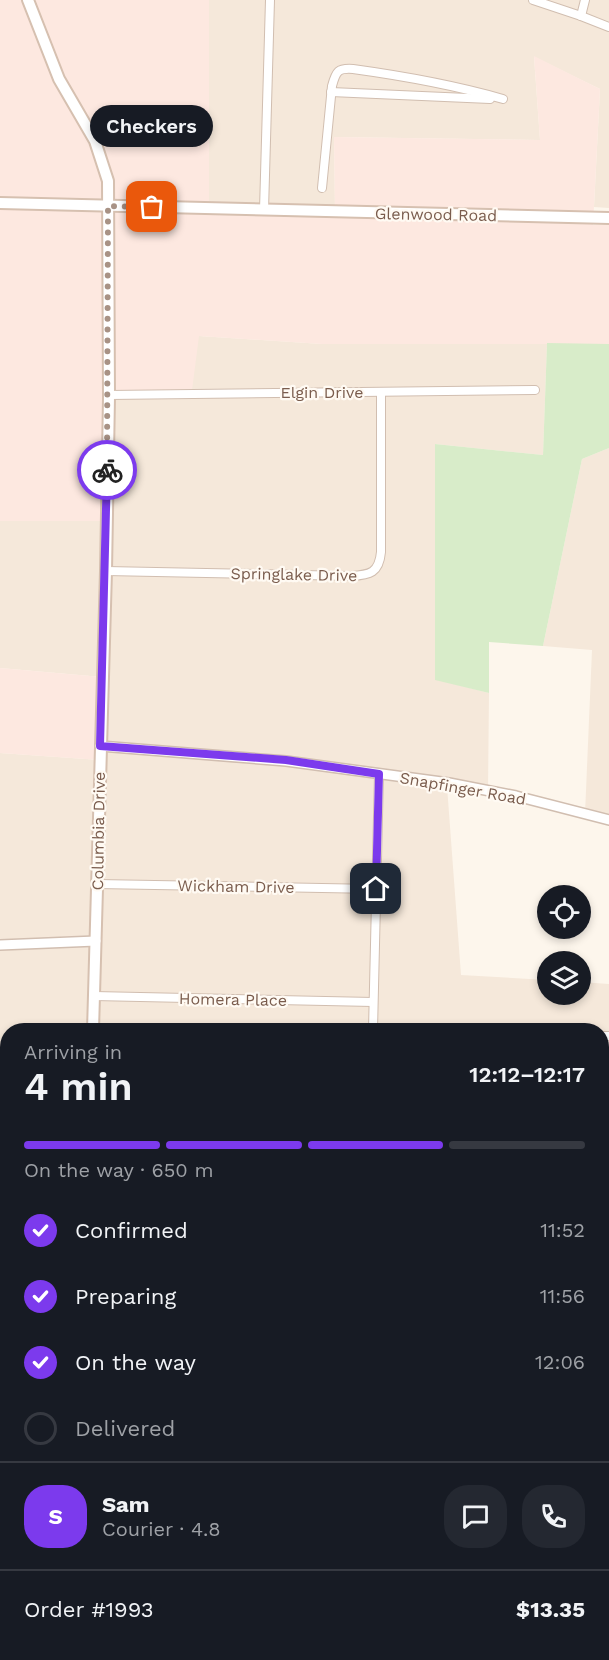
<!DOCTYPE html>
<html lang="en">
<head>
<meta charset="utf-8">
<style>
  body { margin:0; font-family:"Work Sans",sans-serif; background:#242831; color:#f1f3f6; height:100vh; display:flex; flex-direction:column; font-size:22px; white-space:nowrap }
  * { box-sizing:border-box; margin:0 }
  p { font-size:20px; color:#9ea1a6 }
  .icon { flex:none; width:33px; height:33px; fill:none; stroke:currentColor; stroke-width:2; stroke-linecap:round; stroke-linejoin:round }
  .map { position:relative; flex:1; overflow:hidden }
  .drawer { position:absolute; left:0px; top:1023px; width:609px; height:638px; display:flex; flex-direction:column; background:#171b24; border-radius:24px 24px 0 0; box-shadow:0 3px 9px #0003 }
  .drawer>* { flex:none }
  .fabs { position:absolute; left:537px; top:885px; display:grid; gap:12px }
  .fabs a { display:grid; place-items:center; width:54px; height:54px; border-radius:50%; background:#171b24; box-shadow:0 3px 9px #0003; font-size:30px }
  .pin { position:absolute; display:grid; place-items:center; width:51px; height:51px; color:#fff; margin:-26px; border-radius:12px; box-shadow:0 3px 9px #0006 }
  .courier { position:absolute; display:grid; place-items:center; width:60px; height:60px; margin:-30px; border:4px solid #7c3aed; border-radius:50%; background:#fff; color:#222; box-shadow:0 2px 8px #0007 }
  .bubble { position:absolute; height:42px; border-radius:21px; background:#171b24; box-shadow:0 3px 9px #0003; font-size:20px; font-weight:600; line-height:42px; text-align:center }
  .summary em { font-style:normal; font-weight:600 }
  .summary div { display:flex; flex-direction:column-reverse }
  .summary { display:flex; align-items:center; justify-content:space-between; height:102px; padding:0 24px }
  h1 { font-size:39px; font-weight:600; line-height:45px }
  .bar { display:grid; grid-template-columns:repeat(4,1fr); gap:9px 6px; align-content:center; height:72px; padding:0 24px }
  .bar i { height:8px; border-radius:4px; background:#363941 }
  .bar .active { background:#7c3aed }
  .bar p { grid-column:span 4 }
  .line { display:flex; align-items:center; gap:15px; padding:0 24px; border-top:2px solid #363941 }
  .line div { flex:1 }
  .round { display:grid; place-items:center; flex:none; width:63px; height:63px; border-radius:24px; background:#242831 }
  ol { padding:0 24px; list-style:none }
  li { display:flex; align-items:center; gap:18px; height:66px }
  li p { margin-inline-start:auto }
  li .icon { padding:6px; border-radius:50%; background:#7c3aed; color:#fff; stroke-width:4 }
  li:last-child { color:#9ea1a6 }
  li i { width:33px; height:33px; border:3px solid #363941; border-radius:50% }
  .map>svg:first-child { display:block }
  .residential { fill:#f5e8da }
  .commercial { fill:#fde8e0 }
  .green { fill:#d8ecc9 }
  .lines { fill:none; stroke-linecap:round; stroke-linejoin:round }
  .minor-casing { stroke:#d1beb0; stroke-width:10 }
  .tertiary-casing { stroke:#d1beb0; stroke-width:12 }
  .secondary-casing { stroke:#d6c0b0; stroke-width:14 }
  .minor { stroke:#fff; stroke-width:8 }
  .tertiary { stroke:#fff; stroke-width:9 }
  .secondary { stroke:#fff; stroke-width:10 }
  .done { stroke:#a89285; stroke-width:6; stroke-dasharray:0 10.8 }
  .route { stroke:#7c3aed; stroke-width:8 }
  .labels { text-anchor:middle; stroke-width:4.5; stroke-linejoin:round; paint-order:stroke }
  .street-label { font-size:16px; fill:#7a5c4d; stroke:#fffaf3 }
</style>
</head>
<body>
<div class="map">
<svg width="609" height="1660" viewBox="0 0 609 1660">
  <rect width="100%" height="100%" fill="#fdf6ec"/>
  <!-- residential -->
  <g class="residential">
    <path d="M 209,0 L 609,0 L 609,208 L 594,207 L 600,89 L 534,57 L 540,140 L 334,137 L 335,211 L 209,208 Z"/>
    <path d="M 199,336 L 322,344 L 547,343 L 543,455 L 435,444 L 435,679 L 489,693 L 488,791 L 447,786 L 461,975 L 547,980 L 548,994 L 580,994 L 581,982 L 609,984 L 609,1660 L 0,1660 L 0,1291 L 8,1293 L 8,1653 L 602,1653 L 602,1030 L 8,1030 L 7,1178 L 0,1178 L 0,753 L 100,760 L 102,677 L 0,668 L 0,521 L 110,521 L 110,398 Z"/>
    <path d="M 609,448 L 609,822 L 585,814 L 592,650 L 543,646 L 582,459 Z"/>
  </g>
  <!-- commercial -->
  <g class="commercial">
    <path d="M 0,0 L 209,0 L 209,207 L 335,211 L 334,137 L 540,140 L 534,56 L 600,89 L 593,225 L 609,225 L 609,344 L 322,344 L 199,336 L 191,398 L 110,398 L 110,521 L 0,521 Z"/>
    <path d="M 0,668 L 102,677 L 100,760 L 0,753 Z"/>
  </g>
  <!-- green -->
  <path class="green" d="M 547,343 L 609,344 L 609,448 L 582,459 L 543,646 L 489,642 L 489,693 L 435,680 L 435,444 L 543,455 Z"/>
  <g class="lines">
    <defs>
      <g id="minor">
        <path d="M 533,0 L 581,16 L 609,27"/>
        <path d="M 581,16 L 585,0"/>
        <path d="M 331,92 L 490,99"/>
        <path d="M 322,188 L 332,86 C 336,71 338,68 353,69 C 404,76 454,85 503,99"/>
        <path d="M 264,210 L 270,0"/>
        <path d="M 109,395 L 535,390"/>
        <path d="M 106,571 L 351,576 C 370,575 379,573 381,552 L 381,393"/>
        <path d="M 97,884 L 376,889"/>
        <path d="M 94,996 L 373,1002"/>
        <path d="M 373,1030 L 379,774"/>
        <path d="M 602,1036 L 609,1036"/>
        <path d="M 4,1142 L 3,1127 L 8,1127"/>
        <path d="M 602,1264 L 609,1264"/>
        <path d="M 0,1392 L 8,1394"/>
        <path d="M 602,1458 L 609,1465"/>
        <path d="M 602,1615 L 609,1615"/>
        <path d="M 0,1640 L 8,1639"/>
        <path d="M 29,1653 L 29,1660"/>
      </g>
      <g id="tertiary">
        <path d="M 100,746 L 286,761 L 449,783 L 516,796 L 609,820"/>
        <path d="M 0,945 L 96,941"/>
      </g>
      <g id="secondary">
        <path d="M 28,0 L 59,79 L 95,141 L 108,181 L 109,397 L 106,571 L 93,1030"/>
        <path d="M 0,203 L 609,218"/>
        <path d="M 169,1660 L 170,1653"/>
      </g>
    </defs>
    <!-- minor casing -->
    <use href="#minor" class="minor-casing"/>
    <!-- tertiary casing -->
    <use href="#tertiary" class="tertiary-casing"/>
    <!-- secondary casing -->
    <use href="#secondary" class="secondary-casing"/>
    <!-- minor -->
    <use href="#minor" class="minor"/>
    <!-- tertiary -->
    <use href="#tertiary" class="tertiary"/>
    <!-- secondary -->
    <use href="#secondary" class="secondary"/>
  </g>
  <g class="lines">
    <!-- done -->
    <path class="done" d="M 107,470 L 108,206 L 152,207"/>
    <!-- route -->
    <path class="route" d="M 107,470 L 100,746 L 286,760 L 379,774 L 376,889"/>
  </g>
  <g class="labels">
    <!-- street labels -->
    <g class="street-label">
      <text transform="translate(436 214) rotate(1)" y="6">Glenwood Road</text>
      <text x="322" y="398">Elgin Drive</text>
      <text transform="translate(294 574) rotate(1)" y="6">Springlake Drive</text>
      <text transform="translate(463 788) rotate(10)" y="6">Snapfinger Road</text>
      <text transform="translate(98 831) rotate(-89)" y="6">Columbia Drive</text>
      <text transform="translate(236 886) rotate(1)" y="6">Wickham Drive</text>
      <text transform="translate(233 999) rotate(1)" y="6">Homera Place</text>
    </g>
  </g>
</svg>
<div class="fabs">
<a><svg class="icon" aria-label="locate" viewBox="0 0 24 24"><circle cx="12" cy="12" r="6"/><path d="M12 2v4M12 18v4M2 12h4M18 12h4"/></svg></a>
<a><svg class="icon" aria-label="layers" viewBox="0 0 24 24"><path d="M12 4l9 5-9 5-9-5zM3 14l9 5 9-5"/></svg></a>
</div>
<div class="pin" style="left:152px;top:207px;background:#ea580c"><svg class="icon" aria-label="bag" viewBox="0 0 24 24"><path d="M5 8h14l-1 12H6zM9 8a3 3 0 0 1 6 0"/></svg></div>
<div class="pin" style="left:376px;top:889px;background:#1f2937"><svg class="icon" aria-label="home" viewBox="0 0 24 24"><path d="M3 11l9-7 9 7M6 9v11h12V9"/></svg></div>
<div class="courier" style="left:107px;top:470px"><svg class="icon" aria-label="bike" viewBox="0 0 24 24"><circle cx="6" cy="16" r="4"/><circle cx="18" cy="16" r="4"/><path d="M6 16l4-8h5l3 8M10 8l3 8H6M13 5h3"/></svg></div>
<div class="bubble" style="left:90px;top:105px;width:123px">Checkers</div>
<section class="drawer">
<div class="summary"><div><h1>4 min</h1><p>Arriving in</p></div><em>12:12–12:17</em></div>
<div class="bar"><i class="active"></i><i class="active"></i><i class="active"></i><i></i><p>On the way · 650 m</p></div>
<ol>
<li><svg class="icon" aria-label="check" viewBox="0 0 24 24"><path d="M5 12l5 5 9-10"/></svg>Confirmed<p>11:52</p></li>
<li><svg class="icon" aria-label="check" viewBox="0 0 24 24"><path d="M5 12l5 5 9-10"/></svg>Preparing<p>11:56</p></li>
<li><svg class="icon" aria-label="check" viewBox="0 0 24 24"><path d="M5 12l5 5 9-10"/></svg>On the way<p>12:06</p></li>
<li><i></i>Delivered</li>
</ol>
<div class="line" style="height:108px"><b class="round" style="background:#7c3aed;color:#fff">S</b><div><b>Sam</b><p>Courier · 4.8</p></div><a class="round"><svg class="icon" aria-label="chat" viewBox="0 0 24 24"><path d="M4 5h16v11H9l-5 4z"/></svg></a><a class="round"><svg class="icon" aria-label="phone" viewBox="0 0 24 24"><path d="M5 4h4l2 5-3 2q2 4 5 5l2-3 5 2v4C11 20 4 13 5 4z"/></svg></a></div>
<div class="line" style="height:78px"><div>Order #1993</div><b>$13.35</b></div>
</section>
</div>
</body>
</html>
